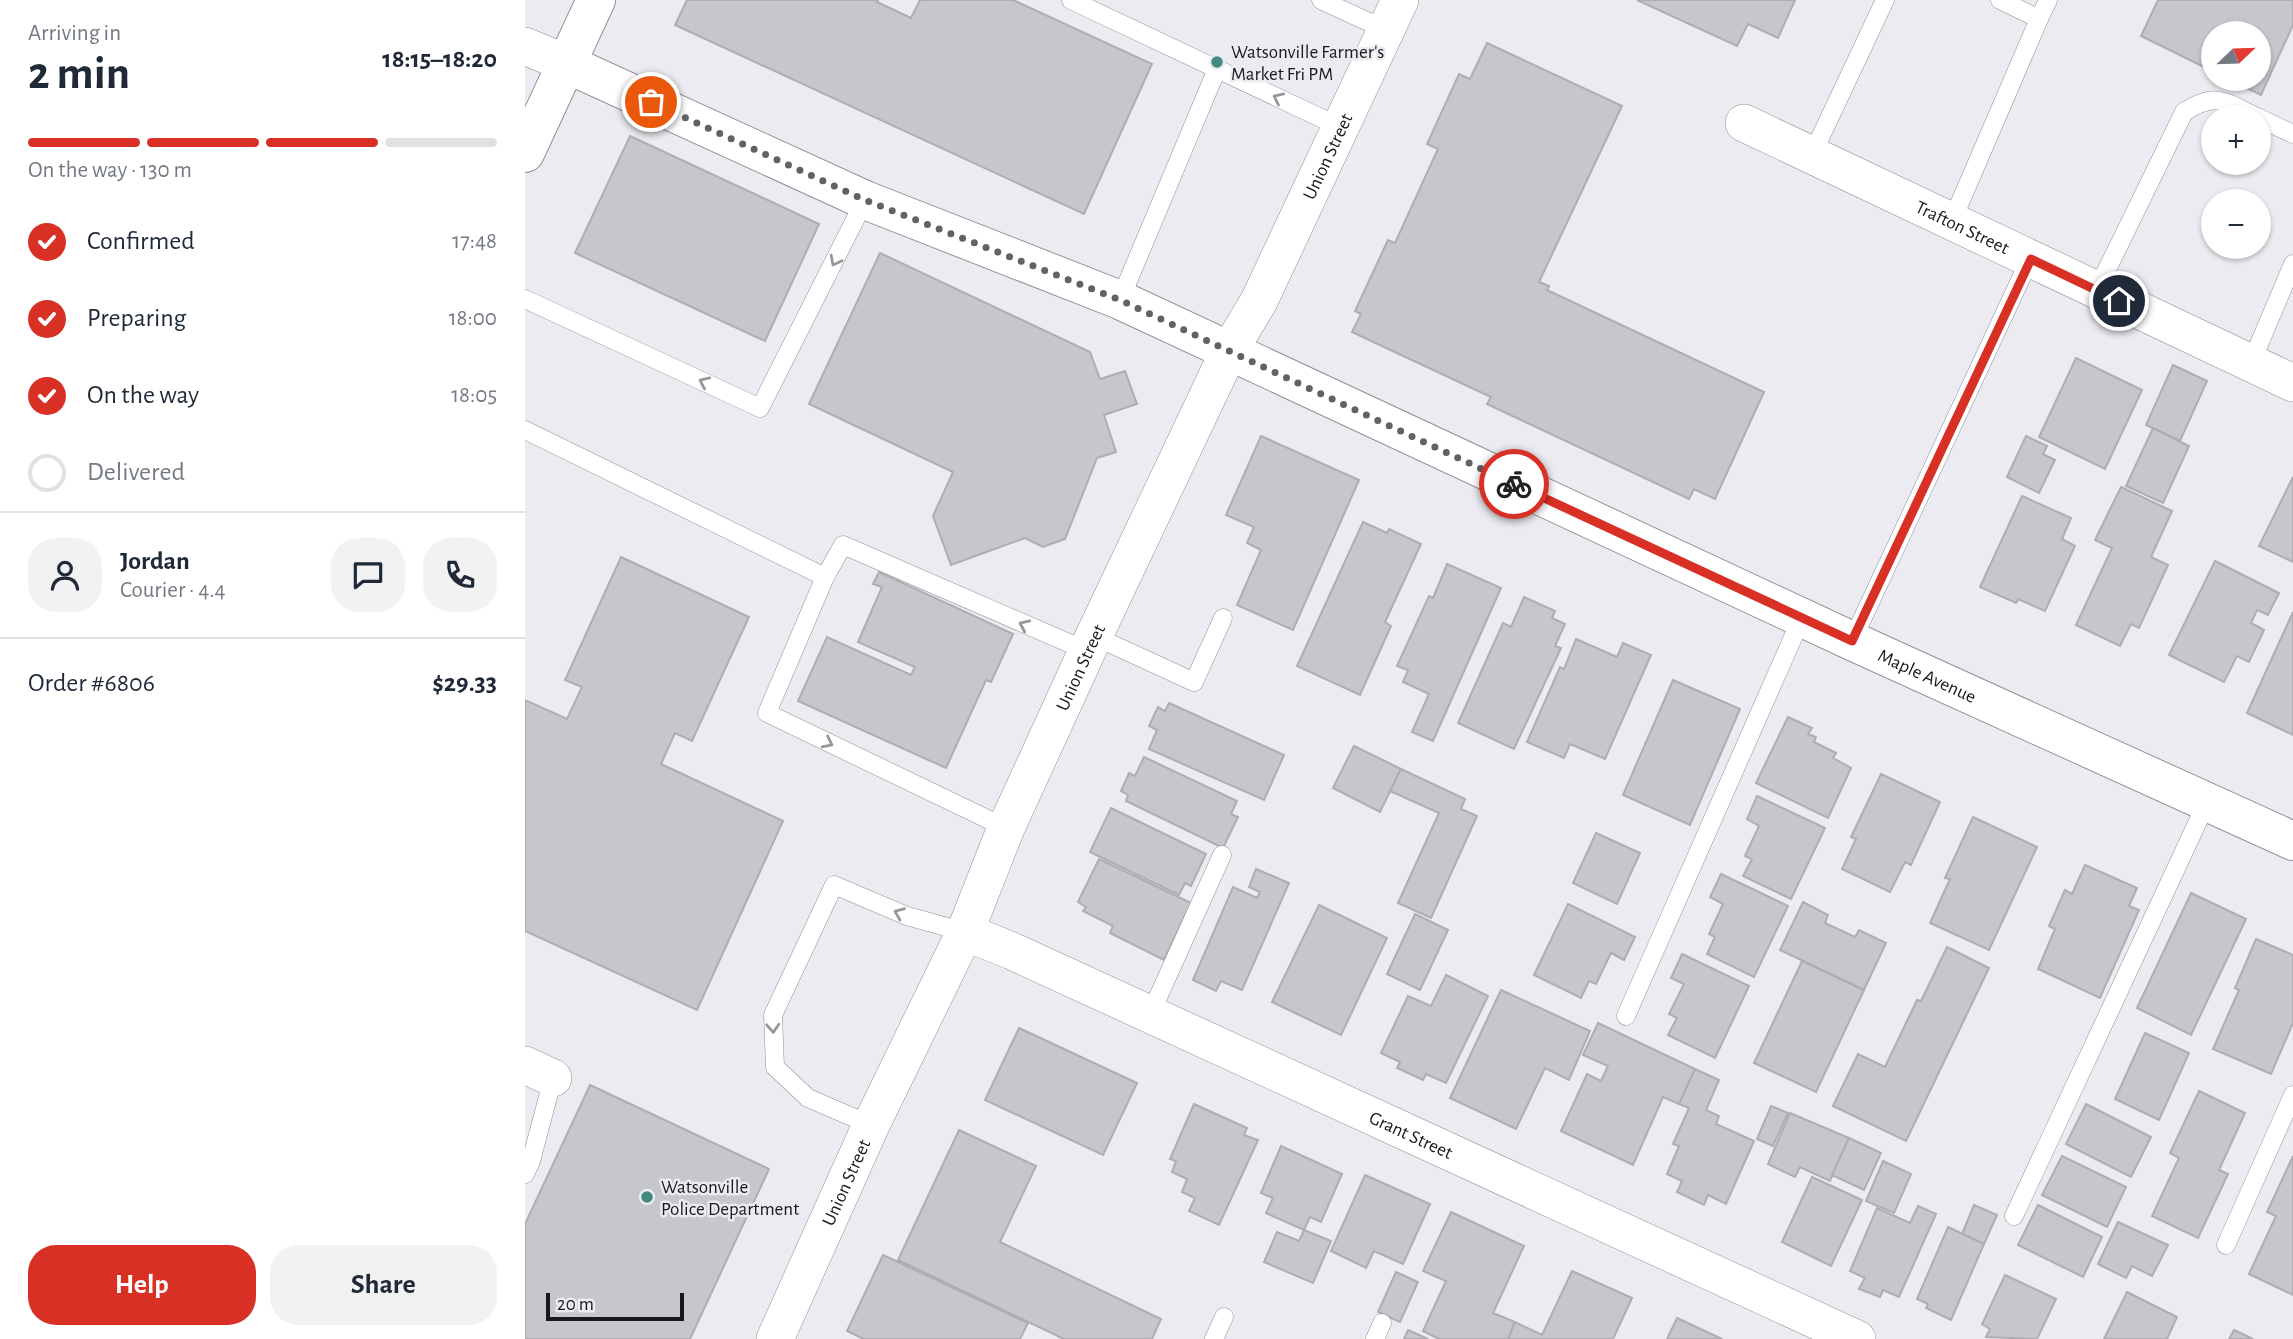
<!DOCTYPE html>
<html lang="en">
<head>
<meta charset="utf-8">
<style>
  body { margin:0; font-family:"Alegreya Sans",sans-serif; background:#f2f2f3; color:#1f2937; height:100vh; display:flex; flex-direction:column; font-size:26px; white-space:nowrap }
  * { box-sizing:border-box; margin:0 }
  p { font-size:23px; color:#747a83 }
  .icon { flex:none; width:38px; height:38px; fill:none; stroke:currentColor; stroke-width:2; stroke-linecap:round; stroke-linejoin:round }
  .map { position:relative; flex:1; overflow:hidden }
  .side { display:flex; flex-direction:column; background:#fff; width:525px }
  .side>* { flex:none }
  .needle { width:46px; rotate:67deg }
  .controls { position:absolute; left:1676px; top:21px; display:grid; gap:14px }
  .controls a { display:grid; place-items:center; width:70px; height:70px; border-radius:50%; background:#fff; box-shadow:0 2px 5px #0004; font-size:35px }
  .scale { position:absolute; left:21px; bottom:18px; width:138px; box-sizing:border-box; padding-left:7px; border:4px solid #19191b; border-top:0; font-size:19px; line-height:24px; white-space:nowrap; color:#19191b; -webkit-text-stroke:5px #ebebf1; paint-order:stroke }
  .pin { position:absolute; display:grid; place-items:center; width:60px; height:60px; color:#fff; margin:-30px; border:4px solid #fff; border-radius:50%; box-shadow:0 2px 7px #0007 }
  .courier { position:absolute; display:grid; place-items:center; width:70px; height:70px; margin:-35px; border:5px solid #d93025; border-radius:50%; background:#fff; color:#222; box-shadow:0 2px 9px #0007 }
  .head em { font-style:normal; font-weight:700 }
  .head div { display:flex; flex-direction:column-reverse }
  .head { display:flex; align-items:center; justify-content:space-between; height:119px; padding:0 28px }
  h1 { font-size:46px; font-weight:700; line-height:52px }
  .bar { display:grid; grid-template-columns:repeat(4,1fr); gap:10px 7px; align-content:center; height:84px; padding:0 28px }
  .bar i { height:9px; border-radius:5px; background:#e0e1e3 }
  .bar .on { background:#d93025 }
  .bar p { grid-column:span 4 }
  .line { display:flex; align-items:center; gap:18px; padding:0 28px; border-top:2px solid #e0e1e3 }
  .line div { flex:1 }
  .round { display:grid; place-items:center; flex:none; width:74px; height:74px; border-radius:28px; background:#f2f2f3 }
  ol { padding:0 28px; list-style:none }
  li { display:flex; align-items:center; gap:21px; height:77px }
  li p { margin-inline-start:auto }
  li .icon { padding:7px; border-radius:50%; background:#d93025; color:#fff; stroke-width:4 }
  li:last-child { color:#747a83 }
  li i { width:38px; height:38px; border:4px solid #e0e1e3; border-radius:50% }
  .action { display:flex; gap:14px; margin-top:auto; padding:14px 28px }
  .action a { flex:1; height:80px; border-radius:28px; background:#d93025; color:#fff; font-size:28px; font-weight:700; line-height:80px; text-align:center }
  .action a+a { background:#f2f2f3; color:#1f2937 }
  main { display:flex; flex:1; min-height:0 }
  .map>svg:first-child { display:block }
  .building { fill:#c5c7cc; stroke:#acaeb3; stroke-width:2 }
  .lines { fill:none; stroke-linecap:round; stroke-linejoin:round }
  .lane-casing { stroke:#919297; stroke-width:19 }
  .street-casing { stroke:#919297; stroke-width:38 }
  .secondary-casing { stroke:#919297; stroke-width:40 }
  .primary-casing { stroke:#919297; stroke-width:40 }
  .lane { stroke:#fff; stroke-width:18 }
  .street { stroke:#fff; stroke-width:37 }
  .secondary { stroke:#fff; stroke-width:38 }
  .primary { stroke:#fff; stroke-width:38 }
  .oneway { stroke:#989898 }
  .done { stroke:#626266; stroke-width:7; stroke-dasharray:0 12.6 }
  .route { stroke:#d93025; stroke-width:9 }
  .poi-dot { fill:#448980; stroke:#ebebf1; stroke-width:2.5 }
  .labels { text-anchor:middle; stroke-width:5; stroke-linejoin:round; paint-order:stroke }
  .poi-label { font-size:19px; fill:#19191b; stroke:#ebebf1; text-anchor:start }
  .street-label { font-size:19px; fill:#19191b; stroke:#ebebf1 }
</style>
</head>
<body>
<main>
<section class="side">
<div class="head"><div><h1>2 min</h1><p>Arriving in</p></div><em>18:15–18:20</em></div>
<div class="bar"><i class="on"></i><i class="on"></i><i class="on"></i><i></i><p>On the way · 130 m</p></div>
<ol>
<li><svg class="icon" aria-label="check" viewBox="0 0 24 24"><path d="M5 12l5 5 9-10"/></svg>Confirmed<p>17:48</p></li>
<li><svg class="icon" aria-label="check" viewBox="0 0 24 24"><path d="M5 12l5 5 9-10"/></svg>Preparing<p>18:00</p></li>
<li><svg class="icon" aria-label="check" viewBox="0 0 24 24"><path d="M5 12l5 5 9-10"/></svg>On the way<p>18:05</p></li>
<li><i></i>Delivered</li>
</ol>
<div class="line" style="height:126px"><a class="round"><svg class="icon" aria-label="person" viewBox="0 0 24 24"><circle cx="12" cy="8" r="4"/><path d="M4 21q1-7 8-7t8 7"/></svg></a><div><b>Jordan</b><p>Courier · 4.4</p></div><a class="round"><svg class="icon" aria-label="chat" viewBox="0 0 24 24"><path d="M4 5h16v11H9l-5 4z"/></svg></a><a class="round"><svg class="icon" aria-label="phone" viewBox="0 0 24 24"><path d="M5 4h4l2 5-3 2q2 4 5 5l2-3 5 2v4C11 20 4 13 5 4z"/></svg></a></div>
<div class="line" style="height:91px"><div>Order #6806</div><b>$29.33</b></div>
<div class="action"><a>Help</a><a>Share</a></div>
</section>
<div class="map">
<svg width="1768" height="1339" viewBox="0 0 1768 1339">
  <rect width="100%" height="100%" fill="#ebebf1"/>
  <!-- building -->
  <g class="building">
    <path d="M 162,0 L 353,0 L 352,2 L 386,18 L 395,0 L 488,0 L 627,64 L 559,214 L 150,25 Z"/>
    <path d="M 1112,0 L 1270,0 L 1253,38 L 1223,24 L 1212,46 Z"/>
    <path d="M 1633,0 L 1768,0 L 1768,25 L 1736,95 L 1703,79 L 1734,79 L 1734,33 L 1689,33 L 1689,72 L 1616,36 Z"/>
    <path d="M 962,43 L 1097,106 L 1014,282 L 1024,286 L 1022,290 L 1239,392 L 1190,499 L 1169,489 L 1164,499 L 962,404 L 966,397 L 827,332 L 836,314 L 830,311 L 863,240 L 870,243 L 913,149 L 902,144 L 934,74 L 945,79 Z"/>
    <path d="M 105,136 L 294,224 L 240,341 L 50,253 Z"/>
    <path d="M 355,253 L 565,352 L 575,379 L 600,371 L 612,404 L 579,415 L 591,452 L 572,458 L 540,539 L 518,547 L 500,538 L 426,565 L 408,516 L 428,472 L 284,404 Z"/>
    <path d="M 1551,358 L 1617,390 L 1580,469 L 1514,437 Z"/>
    <path d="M 1648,365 L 1682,381 L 1655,441 L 1621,425 Z"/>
    <path d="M 1628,428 L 1664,446 L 1638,503 L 1601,486 Z"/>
    <path d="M 736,436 L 834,480 L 768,630 L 712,605 L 736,550 L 722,543 L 729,527 L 701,515 Z"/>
    <path d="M 1501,436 L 1522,446 L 1518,454 L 1530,460 L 1514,493 L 1482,477 Z"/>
    <path d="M 1768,477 L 1768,562 L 1734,546 Z"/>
    <path d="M 1596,487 L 1647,511 L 1626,557 L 1643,565 L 1614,628 L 1606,624 L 1595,646 L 1551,625 L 1587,548 L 1570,540 Z"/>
    <path d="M 1497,496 L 1546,518 L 1537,539 L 1550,546 L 1520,611 L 1493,599 L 1491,603 L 1455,587 Z"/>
    <path d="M 838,522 L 862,533 L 864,529 L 896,544 L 860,622 L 866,626 L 835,695 L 772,666 Z"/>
    <path d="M 96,557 L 224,617 L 167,741 L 150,733 L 136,764 L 258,821 L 172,1010 L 0,931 L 0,700 L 42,719 L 57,687 L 40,680 Z"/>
    <path d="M 1690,561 L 1754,593 L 1743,615 L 1732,610 L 1726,623 L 1739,630 L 1724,662 L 1712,656 L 1699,682 L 1644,655 Z"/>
    <path d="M 922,564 L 976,588 L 908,741 L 887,732 L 904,694 L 878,682 L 883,670 L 872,666 L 904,596 L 908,598 Z"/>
    <path d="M 354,572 L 488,634 L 466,682 L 461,680 L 421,768 L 273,701 L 302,637 L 386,675 L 390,667 L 333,642 L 357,587 L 348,584 Z"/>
    <path d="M 999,597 L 1030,611 L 1027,618 L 1040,624 L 1030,646 L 1036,648 L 989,749 L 933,723 L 978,623 L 986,627 Z"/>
    <path d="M 1768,612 L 1768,735 L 1722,713 Z"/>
    <path d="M 1051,639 L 1092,657 L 1098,643 L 1126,655 L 1080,759 L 1045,744 L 1039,758 L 1002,742 L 1035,667 L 1039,669 Z"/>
    <path d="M 1148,680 L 1215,709 L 1165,825 L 1098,795 Z"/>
    <path d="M 644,703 L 759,755 L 739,800 L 624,749 L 632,730 L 624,726 L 633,707 L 640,711 Z"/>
    <path d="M 1263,717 L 1287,728 L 1283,734 L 1291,737 L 1289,742 L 1311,753 L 1308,758 L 1326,768 L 1303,818 L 1231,783 Z"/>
    <path d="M 829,746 L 876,769 L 855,812 L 808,788 Z"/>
    <path d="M 619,757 L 712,801 L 706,814 L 713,817 L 698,848 L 601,801 L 603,795 L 596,791 L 604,773 L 610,776 Z"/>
    <path d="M 876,769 L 940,799 L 936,809 L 952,816 L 906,918 L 873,903 L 914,813 L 865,791 Z"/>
    <path d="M 1356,774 L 1415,802 L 1386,865 L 1380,862 L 1365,892 L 1317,869 L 1331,839 L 1326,837 Z"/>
    <path d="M 1232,796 L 1300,828 L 1266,899 L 1218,876 L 1227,859 L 1220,856 L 1234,826 L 1222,819 Z"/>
    <path d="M 586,808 L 681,854 L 666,886 L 660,883 L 654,895 L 565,852 Z"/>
    <path d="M 1448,817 L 1512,847 L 1464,950 L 1405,923 L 1425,879 L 1420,878 Z"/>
    <path d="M 1071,833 L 1115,853 L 1092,904 L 1048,883 Z"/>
    <path d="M 574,859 L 666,903 L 639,960 L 585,933 L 588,926 L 558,911 L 561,907 L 553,902 Z"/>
    <path d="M 1560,865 L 1612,888 L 1604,906 L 1614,910 L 1575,998 L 1513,969 L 1530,929 L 1524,926 L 1540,890 L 1547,894 Z"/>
    <path d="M 731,869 L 764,883 L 717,990 L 696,981 L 691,991 L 668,980 L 708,887 L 732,898 L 735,892 L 724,887 Z"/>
    <path d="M 1196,874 L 1263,906 L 1229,977 L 1182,954 L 1190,937 L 1184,934 L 1198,904 L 1185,897 Z"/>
    <path d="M 1666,893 L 1721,919 L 1666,1035 L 1612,1008 Z"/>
    <path d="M 1278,902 L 1303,915 L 1300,923 L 1330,937 L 1334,930 L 1361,943 L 1339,990 L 1255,950 Z"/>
    <path d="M 1043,904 L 1110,937 L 1099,960 L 1086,953 L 1071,984 L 1064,981 L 1056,998 L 1009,975 Z"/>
    <path d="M 794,905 L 862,938 L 816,1035 L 747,1002 Z"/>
    <path d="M 890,914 L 923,930 L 895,990 L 862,974 Z"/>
    <path d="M 1731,939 L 1768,955 L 1768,1023 L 1746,1074 L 1688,1049 L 1714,990 L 1710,988 Z"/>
    <path d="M 1422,947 L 1464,968 L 1381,1141 L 1308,1106 L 1333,1054 L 1360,1067 L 1392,1000 L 1396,1001 Z"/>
    <path d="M 1157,954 L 1224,986 L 1190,1058 L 1143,1035 L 1152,1018 L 1144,1014 L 1159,984 L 1146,978 Z"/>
    <path d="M 1277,961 L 1339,990 L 1291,1092 L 1229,1063 Z"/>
    <path d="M 921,975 L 963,996 L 921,1083 L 901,1074 L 898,1080 L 872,1068 L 875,1062 L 856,1053 L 883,996 L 906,1006 Z"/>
    <path d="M 976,990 L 1065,1031 L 1044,1080 L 1020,1068 L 991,1129 L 925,1098 Z"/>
    <path d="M 1073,1023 L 1170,1069 L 1154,1104 L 1138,1097 L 1108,1165 L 1036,1131 L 1062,1074 L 1076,1081 L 1083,1066 L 1058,1055 Z"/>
    <path d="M 494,1028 L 612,1083 L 578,1155 L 460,1100 Z"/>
    <path d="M 1620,1033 L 1664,1053 L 1634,1120 L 1590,1099 Z"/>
    <path d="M 1170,1069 L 1194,1080 L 1181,1110 L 1194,1116 L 1191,1124 L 1229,1141 L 1201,1204 L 1183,1195 L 1179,1205 L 1152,1192 L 1157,1181 L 1142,1174 L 1154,1146 L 1148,1144 L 1164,1108 L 1154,1104 Z"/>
    <path d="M 65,1085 L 244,1169 L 165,1339 L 0,1339 L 0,1224 Z"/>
    <path d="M 1674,1091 L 1720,1113 L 1694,1170 L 1703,1174 L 1673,1238 L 1627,1216 L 1654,1158 L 1645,1153 Z"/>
    <path d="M 669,1104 L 722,1128 L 719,1135 L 733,1140 L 694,1225 L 664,1211 L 670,1198 L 657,1192 L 662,1179 L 647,1172 L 651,1161 L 645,1159 Z"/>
    <path d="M 1561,1104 L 1626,1137 L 1606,1177 L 1541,1144 Z"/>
    <path d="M 1246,1106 L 1263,1113 L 1248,1146 L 1232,1139 Z"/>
    <path d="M 1265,1113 L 1324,1138 L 1305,1181 L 1275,1167 L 1270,1177 L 1243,1164 Z"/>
    <path d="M 434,1130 L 511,1166 L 475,1242 L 636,1319 L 627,1339 L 539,1339 L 373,1260 Z"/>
    <path d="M 1324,1138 L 1356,1153 L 1339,1190 L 1307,1175 Z"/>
    <path d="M 756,1146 L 817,1174 L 796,1222 L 785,1217 L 779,1230 L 741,1213 L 748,1198 L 736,1193 Z"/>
    <path d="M 1537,1156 L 1601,1187 L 1582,1227 L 1517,1195 Z"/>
    <path d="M 1768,1156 L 1768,1295 L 1724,1274 L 1751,1216 L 1742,1212 Z"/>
    <path d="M 1358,1161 L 1386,1174 L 1369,1213 L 1341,1201 Z"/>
    <path d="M 840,1175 L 905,1204 L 878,1264 L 849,1251 L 841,1268 L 806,1251 Z"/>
    <path d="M 1287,1177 L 1337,1200 L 1306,1266 L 1257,1242 Z"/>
    <path d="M 1449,1205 L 1472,1215 L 1459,1244 L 1437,1234 Z"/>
    <path d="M 1513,1205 L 1577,1237 L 1558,1277 L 1493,1245 Z"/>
    <path d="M 1393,1206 L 1411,1214 L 1374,1297 L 1358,1290 L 1355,1297 L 1334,1289 L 1340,1278 L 1325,1271 L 1352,1208 L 1385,1223 Z"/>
    <path d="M 926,1212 L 999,1246 L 968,1313 L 990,1322 L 983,1339 L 914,1339 L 898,1331 L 921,1281 L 898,1271 Z"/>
    <path d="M 1593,1222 L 1643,1245 L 1627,1276 L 1607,1266 L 1601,1278 L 1573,1264 Z"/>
    <path d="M 1423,1227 L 1459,1244 L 1426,1320 L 1401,1308 L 1403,1304 L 1392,1299 Z"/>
    <path d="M 779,1230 L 806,1241 L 788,1283 L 739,1262 L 752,1232 L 774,1241 Z"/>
    <path d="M 358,1255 L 503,1323 L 495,1339 L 339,1339 L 322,1331 Z"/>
    <path d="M 1047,1271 L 1107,1298 L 1088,1339 L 983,1339 L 990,1322 L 1017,1335 Z"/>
    <path d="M 871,1272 L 893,1282 L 875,1322 L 853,1312 Z"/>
    <path d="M 1480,1275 L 1531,1299 L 1512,1339 L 1461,1337 L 1465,1329 L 1457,1324 Z"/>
    <path d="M 1602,1292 L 1652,1317 L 1642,1339 L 1579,1339 Z"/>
    <path d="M 1152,1318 L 1197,1339 L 1142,1339 Z"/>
    <path d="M 883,1330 L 903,1339 L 879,1339 Z"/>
    <path d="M 1709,1330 L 1728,1339 L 1704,1339 Z"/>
  </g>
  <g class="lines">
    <defs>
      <g id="lane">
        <path d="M 546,0 L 815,127"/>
        <path d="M 796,0 L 861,30"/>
        <path d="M 1514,19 L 1523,0"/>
        <path d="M 1734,118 L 1768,134"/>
        <path d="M 1287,155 L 1360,0"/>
        <path d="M 1427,221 L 1514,19 L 1475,0"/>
        <path d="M 1572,290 L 1659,112 C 1693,91 1699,102 1732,117"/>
        <path d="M 0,299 L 235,408 L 340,200"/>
        <path d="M 595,300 L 692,69"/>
        <path d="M 1726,363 L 1768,264"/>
        <path d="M 0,430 L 300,577"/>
        <path d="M 569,636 L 669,682 L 698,618"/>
        <path d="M 1327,641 L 1505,259"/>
        <path d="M 481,828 L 242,713 L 300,577 L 318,545 L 562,651"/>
        <path d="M 625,1015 L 697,855"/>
        <path d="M 1101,1016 L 1277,617"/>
        <path d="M 346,1125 L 283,1098 L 250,1067 L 248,1015 L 309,885 L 382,916 L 440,932"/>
        <path d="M 0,1174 L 6,1161 L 28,1078"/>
        <path d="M 1489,1216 L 1682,802"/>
        <path d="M 1701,1245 L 1768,1095"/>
        <path d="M 689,1339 L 699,1317"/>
        <path d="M 850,1339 L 857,1323"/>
      </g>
      <g id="street">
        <path d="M 0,46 L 40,63"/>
        <path id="s1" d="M 1219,123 L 1768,383"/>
        <path id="s2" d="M 440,932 L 487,951 L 1332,1339"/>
        <path d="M 0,1065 L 28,1078"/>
        <path id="s3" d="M 250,1339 L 346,1125 L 440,932 L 481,828 L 569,636 L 704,351 L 734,301 L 875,0"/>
      </g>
      <g id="secondary">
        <path id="s4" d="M 40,63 L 340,200 L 595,300 L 1327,641 L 1768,841"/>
      </g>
      <path id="primary" d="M 0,153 L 71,0"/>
    </defs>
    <!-- lane casing -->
    <use href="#lane" class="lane-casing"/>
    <!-- street casing -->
    <use href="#street" class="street-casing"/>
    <!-- secondary casing -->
    <use href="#secondary" class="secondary-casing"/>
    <!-- primary casing -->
    <use href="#primary" class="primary-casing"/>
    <!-- lane -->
    <use href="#lane" class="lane"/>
    <!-- street -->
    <use href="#street" class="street"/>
    <!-- secondary -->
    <use href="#secondary" class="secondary"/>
    <!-- primary -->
    <use href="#primary" class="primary"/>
  </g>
  <!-- one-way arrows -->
  <defs><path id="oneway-chevron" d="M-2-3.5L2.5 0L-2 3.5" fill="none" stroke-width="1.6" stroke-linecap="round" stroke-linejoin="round" transform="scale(1.75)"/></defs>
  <g class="oneway">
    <use href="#oneway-chevron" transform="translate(753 98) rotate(-155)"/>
    <use href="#oneway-chevron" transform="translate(310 261) rotate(117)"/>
    <use href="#oneway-chevron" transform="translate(179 382) rotate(-155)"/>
    <use href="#oneway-chevron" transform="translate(499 625) rotate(-156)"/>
    <use href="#oneway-chevron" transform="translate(303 743) rotate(26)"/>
    <use href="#oneway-chevron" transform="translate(374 913) rotate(-158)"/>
    <use href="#oneway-chevron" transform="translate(248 1028) rotate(87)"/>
  </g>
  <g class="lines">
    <!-- done -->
    <path class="done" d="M 126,102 L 340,200 L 595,300 L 989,484"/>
    <!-- route -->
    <path class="route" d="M 989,484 L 1327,641 L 1506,259 L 1594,301"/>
  </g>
  <!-- markers -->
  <g class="poi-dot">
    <circle cx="692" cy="62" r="7"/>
    <circle cx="122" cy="1197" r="7"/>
  </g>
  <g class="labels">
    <!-- poi labels -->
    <g class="poi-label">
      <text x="706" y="58">Watsonville Farmer's<tspan x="706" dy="22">Market Fri PM</tspan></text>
      <text x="136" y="1193">Watsonville<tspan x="136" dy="22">Police Department</tspan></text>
    </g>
    <!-- street labels -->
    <g class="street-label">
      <text dy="7" stroke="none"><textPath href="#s3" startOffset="1306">Union Street</textPath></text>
      <text dy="7" stroke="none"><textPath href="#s1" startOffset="242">Trafton Street</textPath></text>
      <text dy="7" stroke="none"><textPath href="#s3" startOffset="738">Union Street</textPath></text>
      <text dy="7" stroke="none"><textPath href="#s4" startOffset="1494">Maple Avenue</textPath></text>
      <text dy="7" stroke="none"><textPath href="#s2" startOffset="490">Grant Street</textPath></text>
      <text dy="7" stroke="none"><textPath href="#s3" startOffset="172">Union Street</textPath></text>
    </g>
  </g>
</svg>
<div class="controls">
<a><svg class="needle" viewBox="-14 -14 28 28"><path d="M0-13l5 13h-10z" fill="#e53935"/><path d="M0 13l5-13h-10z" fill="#747a83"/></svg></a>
<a>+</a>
<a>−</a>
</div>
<div class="scale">20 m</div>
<div class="pin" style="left:126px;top:102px;background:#ea580c"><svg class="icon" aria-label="bag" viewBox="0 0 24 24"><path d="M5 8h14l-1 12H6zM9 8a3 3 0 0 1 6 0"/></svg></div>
<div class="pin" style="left:1594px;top:301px;background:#1f2937"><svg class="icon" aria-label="home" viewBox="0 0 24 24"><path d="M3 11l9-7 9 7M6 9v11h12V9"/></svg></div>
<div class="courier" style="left:989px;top:484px"><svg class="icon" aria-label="bike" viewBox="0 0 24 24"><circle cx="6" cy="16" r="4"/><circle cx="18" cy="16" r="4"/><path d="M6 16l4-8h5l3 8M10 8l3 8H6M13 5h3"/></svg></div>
</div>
</main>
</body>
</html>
